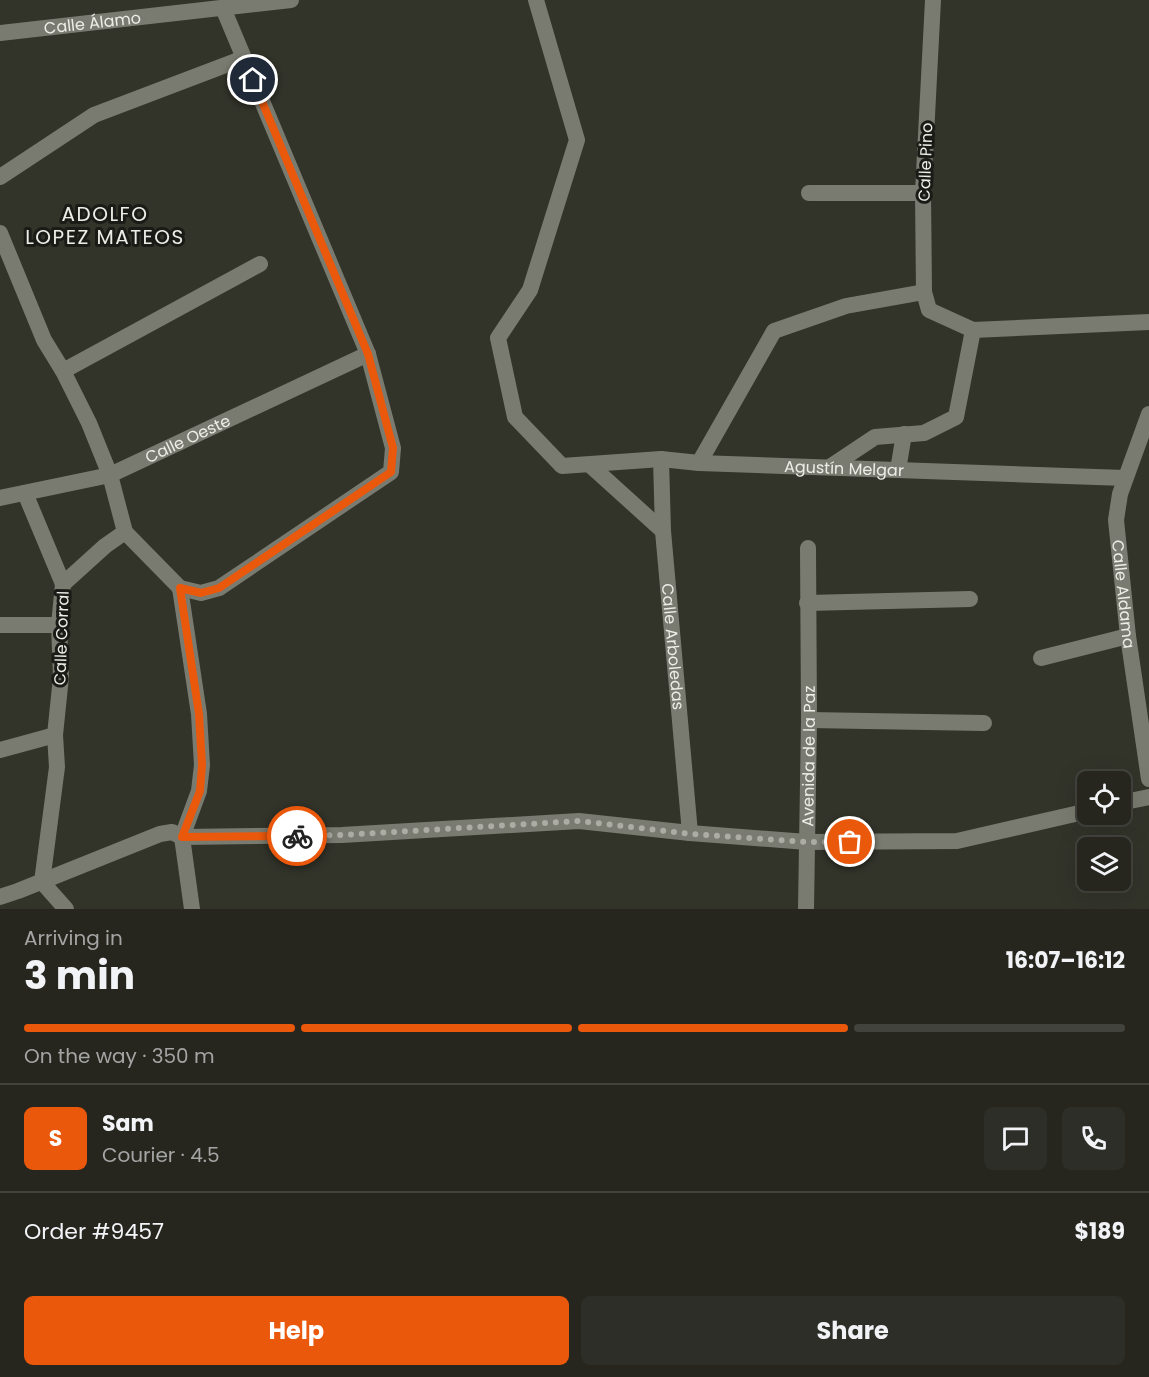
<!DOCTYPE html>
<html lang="en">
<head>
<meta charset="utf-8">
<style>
  body { margin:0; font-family:Poppins,sans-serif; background:#2e2e28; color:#f1f3f6; height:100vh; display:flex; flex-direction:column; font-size:22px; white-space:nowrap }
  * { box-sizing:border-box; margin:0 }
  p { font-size:20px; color:#a4a5a4 }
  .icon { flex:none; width:33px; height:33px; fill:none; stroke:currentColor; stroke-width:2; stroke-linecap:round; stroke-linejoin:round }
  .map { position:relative; height:909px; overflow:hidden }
  .panel { display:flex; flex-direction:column; background:#26261f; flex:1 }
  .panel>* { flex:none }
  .fabs { position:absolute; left:1077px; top:771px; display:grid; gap:12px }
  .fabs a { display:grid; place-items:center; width:54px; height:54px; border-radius:9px; background:#26261f; box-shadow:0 6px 24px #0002,0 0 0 2px #42433d; font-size:30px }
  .pin { position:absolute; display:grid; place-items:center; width:51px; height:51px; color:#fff; margin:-26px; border:3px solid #fff; border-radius:50%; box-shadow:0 2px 6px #0007 }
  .courier { position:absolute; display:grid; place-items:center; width:60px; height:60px; margin:-30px; border:4px solid #ea580c; border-radius:50%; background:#fff; color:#222; box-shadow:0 2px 8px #0007 }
  .overview em { font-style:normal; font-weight:700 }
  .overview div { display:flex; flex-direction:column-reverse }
  .overview { display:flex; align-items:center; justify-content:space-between; height:102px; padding:0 24px }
  h1 { font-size:39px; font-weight:700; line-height:45px }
  .bar { display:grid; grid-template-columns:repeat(4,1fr); gap:9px 6px; align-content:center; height:72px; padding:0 24px }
  .bar i { height:8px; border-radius:4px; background:#42433d }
  .bar .current { background:#ea580c }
  .bar p { grid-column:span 4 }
  .line { display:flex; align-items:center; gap:15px; padding:0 24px; border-top:2px solid #42433d }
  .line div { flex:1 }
  .round { display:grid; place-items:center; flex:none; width:63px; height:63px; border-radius:9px; background:#2e2e28 }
  .button { display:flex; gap:12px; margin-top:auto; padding:12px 24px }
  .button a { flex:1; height:69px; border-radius:9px; background:#ea580c; color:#fff; font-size:24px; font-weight:700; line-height:69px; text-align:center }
  .button a+a { background:#2e2e28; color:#f1f3f6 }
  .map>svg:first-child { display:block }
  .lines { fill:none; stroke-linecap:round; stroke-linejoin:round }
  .minor { stroke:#7a7b70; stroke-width:16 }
  .done { stroke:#acaca4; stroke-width:6; stroke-dasharray:0 10.8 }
  .route { stroke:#ea580c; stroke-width:8 }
  .labels { text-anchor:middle; stroke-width:6; stroke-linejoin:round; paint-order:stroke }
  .street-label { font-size:16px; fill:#edede7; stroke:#1a1a16 }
  .quarter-label { font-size:20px; letter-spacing:1.5px; fill:#edede7; stroke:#1a1a16 }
</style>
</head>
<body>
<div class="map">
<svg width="1149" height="909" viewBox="0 0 1149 909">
  <rect width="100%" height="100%" fill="#323329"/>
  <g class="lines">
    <!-- minor -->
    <g class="minor">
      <path id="s1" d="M 536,0 L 577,140 L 530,290 L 498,338 L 515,417 L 562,466 L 661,459 L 699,463 L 1125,478"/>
      <path d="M 933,0 L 923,193 L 924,292 L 929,310 L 973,330 L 1149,322"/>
      <path id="s2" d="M 0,33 L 291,0"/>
      <path d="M 0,177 L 94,115 L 244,58"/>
      <path d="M 809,193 L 923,193"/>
      <path d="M 0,233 L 44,340 L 63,371 L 89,423 L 110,475 L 125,532 L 105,546 L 63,584 L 59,625 L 61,677 L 55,735 L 57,767 L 42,882 L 66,909"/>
      <path d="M 63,371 L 260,264"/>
      <path id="s3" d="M 1149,414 L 1120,494 L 1116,520 L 1128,636 L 1149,779"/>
      <path id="s4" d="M 661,459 L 663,531 L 690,833"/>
      <path d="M 699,463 L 774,331 L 846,306 L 924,292"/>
      <path d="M 590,465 L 663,531"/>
      <path d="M 830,467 L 875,437 L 924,433 L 956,417 L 973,330"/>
      <path d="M 898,470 L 904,434"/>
      <path d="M 25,493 L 63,584"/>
      <path id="s5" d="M 0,498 L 110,475 L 368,354"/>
      <path d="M 125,532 L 180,588 L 201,593 L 219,588 L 391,472 L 393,448 L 368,354 L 223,8"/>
      <path d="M 180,588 L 199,714 L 202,765 L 199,791 L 182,837 L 192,909"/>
      <path d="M 807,603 L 970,599"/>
      <path d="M 0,625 L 59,625"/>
      <path d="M 1041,658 L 1128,636"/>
      <path d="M 809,720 L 984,723"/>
      <path d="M 0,750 L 55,735"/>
      <path d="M 1120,803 L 1149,797"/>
      <path d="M 0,897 L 18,891 L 160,834 L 172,832 L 182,837 L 342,835 L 579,821 L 690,833 L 807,842 L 957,841 L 1088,811"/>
      <path id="s6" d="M 806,909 L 809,720 L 808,548"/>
    </g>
  </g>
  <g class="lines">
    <!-- done -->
    <path class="done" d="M 297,836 L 342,835 L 579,821 L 690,834 L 807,842 L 850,842"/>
    <!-- route -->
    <path class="route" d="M 253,80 L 368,354 L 393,448 L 391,472 L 219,588 L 201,593 L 180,588 L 199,714 L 202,765 L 200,791 L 182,837 L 297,836"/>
  </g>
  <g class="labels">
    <!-- street labels -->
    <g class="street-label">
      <text dy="6" stroke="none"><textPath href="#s2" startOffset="93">Calle Álamo</textPath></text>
      <text transform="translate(925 162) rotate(-88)" y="6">Calle Pino</text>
      <text dy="6" stroke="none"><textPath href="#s5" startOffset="198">Calle Oeste</textPath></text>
      <text dy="6" stroke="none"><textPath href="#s1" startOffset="792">Agustín Melgar</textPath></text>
      <text dy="6" stroke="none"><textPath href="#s3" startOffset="186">Calle Aldama</textPath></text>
      <text transform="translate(61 638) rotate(-88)" y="6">Calle Corral</text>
      <text dy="6" stroke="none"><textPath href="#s4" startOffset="188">Calle Arboledas</textPath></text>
      <text dy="6" stroke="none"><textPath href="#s6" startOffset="153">Avenida de la Paz</textPath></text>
    </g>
    <!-- quarter labels -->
    <g class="quarter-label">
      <text x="105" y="221">ADOLFO<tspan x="105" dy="23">LOPEZ MATEOS</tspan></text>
    </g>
  </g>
</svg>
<div class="fabs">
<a><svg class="icon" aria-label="locate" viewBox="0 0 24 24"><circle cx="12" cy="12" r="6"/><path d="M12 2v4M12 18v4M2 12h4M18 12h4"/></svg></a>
<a><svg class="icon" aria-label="layers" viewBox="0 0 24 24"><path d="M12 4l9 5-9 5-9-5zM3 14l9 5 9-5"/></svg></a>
</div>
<div class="pin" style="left:850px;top:842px;background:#ea580c"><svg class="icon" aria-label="bag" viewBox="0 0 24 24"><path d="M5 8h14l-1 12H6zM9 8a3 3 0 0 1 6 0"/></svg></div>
<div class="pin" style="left:253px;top:80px;background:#1f2937"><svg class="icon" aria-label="home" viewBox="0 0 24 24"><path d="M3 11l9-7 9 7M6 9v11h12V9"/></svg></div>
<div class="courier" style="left:297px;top:836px"><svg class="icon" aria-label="bike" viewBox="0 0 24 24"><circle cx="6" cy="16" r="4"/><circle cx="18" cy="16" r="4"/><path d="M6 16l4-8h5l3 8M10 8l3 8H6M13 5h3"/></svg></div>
</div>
<section class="panel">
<div class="overview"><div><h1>3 min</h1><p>Arriving in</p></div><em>16:07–16:12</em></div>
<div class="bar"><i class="current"></i><i class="current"></i><i class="current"></i><i></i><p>On the way · 350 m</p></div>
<div class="line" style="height:108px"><b class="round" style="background:#ea580c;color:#fff">S</b><div><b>Sam</b><p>Courier · 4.5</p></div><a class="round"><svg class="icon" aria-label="chat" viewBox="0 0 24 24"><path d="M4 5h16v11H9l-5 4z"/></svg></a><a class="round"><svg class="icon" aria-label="phone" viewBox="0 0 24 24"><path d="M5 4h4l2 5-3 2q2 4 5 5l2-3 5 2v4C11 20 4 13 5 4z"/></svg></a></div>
<div class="line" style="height:78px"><div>Order #9457</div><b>$189</b></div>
<div class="button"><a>Help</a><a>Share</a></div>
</section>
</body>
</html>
